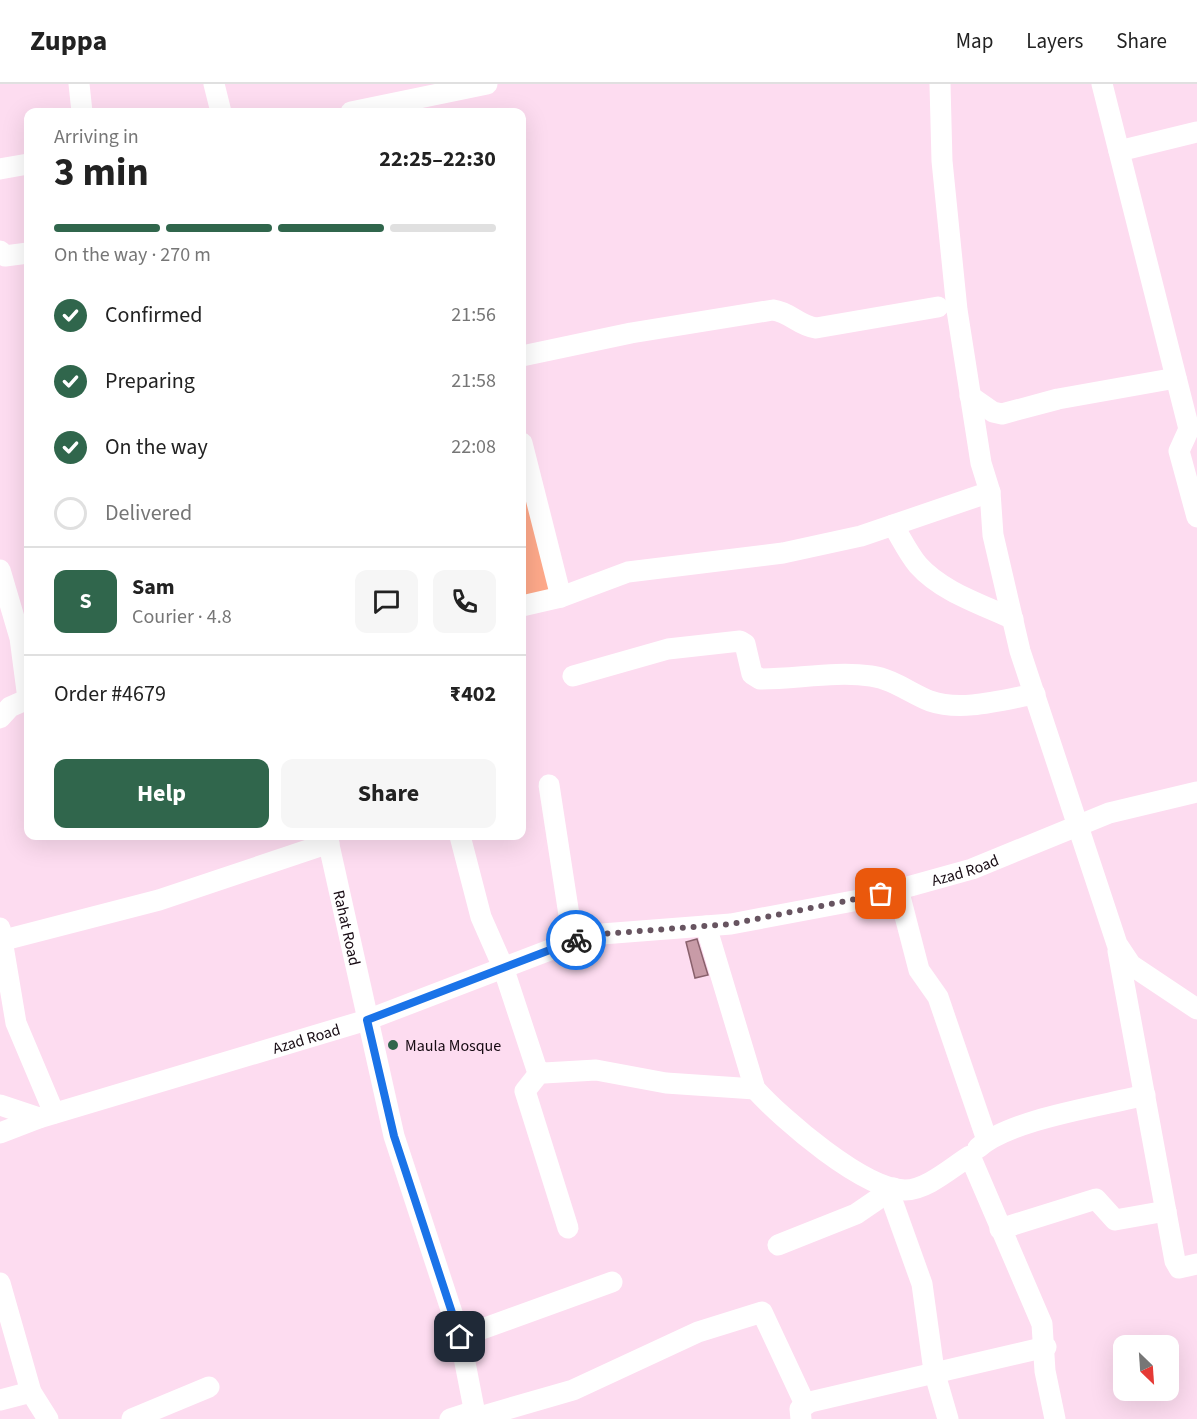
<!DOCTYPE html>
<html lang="en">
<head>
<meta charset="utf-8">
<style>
  body { margin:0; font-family:"Source Sans 3",sans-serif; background:#f6f6f6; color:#222; height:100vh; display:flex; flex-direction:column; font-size:22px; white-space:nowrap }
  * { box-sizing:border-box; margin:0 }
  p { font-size:20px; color:#767676 }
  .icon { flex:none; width:33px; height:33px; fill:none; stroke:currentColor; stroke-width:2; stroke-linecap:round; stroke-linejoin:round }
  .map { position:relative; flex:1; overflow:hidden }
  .drawer { position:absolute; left:24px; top:24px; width:502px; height:732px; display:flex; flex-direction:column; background:#fff; border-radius:12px; box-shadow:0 6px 24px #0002 }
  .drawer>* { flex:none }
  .needle { width:39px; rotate:155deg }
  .controls { position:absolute; left:1113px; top:1251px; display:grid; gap:12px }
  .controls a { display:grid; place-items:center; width:66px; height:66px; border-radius:12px; background:#fff; box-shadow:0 6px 24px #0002; font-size:30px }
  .pin { position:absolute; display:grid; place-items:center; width:51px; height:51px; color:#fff; margin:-26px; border-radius:12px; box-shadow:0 3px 9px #0006 }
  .courier { position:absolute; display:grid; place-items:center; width:60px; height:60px; margin:-30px; border:4px solid #1a73e8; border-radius:50%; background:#fff; color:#222; box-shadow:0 2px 8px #0007 }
  .headline em { font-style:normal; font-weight:700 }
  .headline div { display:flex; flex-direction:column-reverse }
  .headline { display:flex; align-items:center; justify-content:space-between; height:102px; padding:0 30px }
  h1 { font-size:39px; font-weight:700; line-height:45px }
  .bar { display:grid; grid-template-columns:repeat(4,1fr); gap:9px 6px; align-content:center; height:72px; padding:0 30px }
  .bar i { height:8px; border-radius:4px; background:#e0e0e0 }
  .bar .selected { background:#30664c }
  .bar p { grid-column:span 4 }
  .line { display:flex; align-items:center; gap:15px; padding:0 30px; border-top:2px solid #e0e0e0 }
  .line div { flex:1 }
  .round { display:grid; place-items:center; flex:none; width:63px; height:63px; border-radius:12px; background:#f6f6f6 }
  ol { padding:0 30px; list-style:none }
  li { display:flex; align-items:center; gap:18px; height:66px }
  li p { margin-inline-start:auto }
  li .icon { padding:6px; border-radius:50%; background:#30664c; color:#fff; stroke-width:4 }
  li:last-child { color:#767676 }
  li i { width:33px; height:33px; border:3px solid #e0e0e0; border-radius:50% }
  .action { display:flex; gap:12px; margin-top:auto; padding:12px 30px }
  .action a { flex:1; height:69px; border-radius:12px; background:#30664c; color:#fff; font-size:24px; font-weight:700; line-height:69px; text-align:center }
  .action a+a { background:#f6f6f6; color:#222 }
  header { display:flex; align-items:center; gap:36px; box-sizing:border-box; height:84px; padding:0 30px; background:#fff; border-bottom:2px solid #e0e0e0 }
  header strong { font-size:28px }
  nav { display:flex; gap:33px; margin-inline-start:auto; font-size:21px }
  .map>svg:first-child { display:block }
  .green { fill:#fea98a }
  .building { fill:#c89ba7; stroke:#89616c; stroke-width:1.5 }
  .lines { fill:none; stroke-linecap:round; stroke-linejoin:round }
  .minor { stroke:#fff; stroke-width:21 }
  .done { stroke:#675460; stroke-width:6; stroke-dasharray:0 10.8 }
  .route { stroke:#1a73e8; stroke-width:8 }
  .poi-dot { fill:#30664c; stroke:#fddcf0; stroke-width:2 }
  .labels { text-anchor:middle; stroke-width:6; stroke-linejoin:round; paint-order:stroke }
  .street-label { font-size:16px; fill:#160a12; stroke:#fddcf0 }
  .poi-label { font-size:16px; fill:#160a12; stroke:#fddcf0; text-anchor:start }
</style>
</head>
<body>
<header>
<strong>Zuppa</strong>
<nav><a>Map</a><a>Layers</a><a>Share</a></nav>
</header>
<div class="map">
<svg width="1197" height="1335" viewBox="0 0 1197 1335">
  <rect width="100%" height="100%" fill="#fddcf0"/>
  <!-- green -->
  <path class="green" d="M 522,363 L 561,513 L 522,522 Z"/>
  <!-- building -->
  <path class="building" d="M 697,855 L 708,891 L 695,894 L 686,858 Z"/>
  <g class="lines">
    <!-- minor -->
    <g class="minor">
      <path d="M 79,0 L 82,28"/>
      <path d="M 214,0 L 221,28"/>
      <path d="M 940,0 L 942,77 L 957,226 L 981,379 L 990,408 L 993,451 L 1020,567 L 1117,860 L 1131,881 L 1197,925"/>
      <path d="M 1102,0 L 1189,345 L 1179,367 L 1197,433"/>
      <path d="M 351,28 L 487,0"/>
      <path d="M 1119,67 L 1197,48"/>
      <path d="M 0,85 L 28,80"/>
      <path d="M 0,167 L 5,172 L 28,169"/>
      <path d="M 522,272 L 631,249 L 773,226 C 790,228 799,242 816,244 L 938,223"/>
      <path d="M 970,312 L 993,328 L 1002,330 L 1058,315 L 1176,294"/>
      <path d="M 522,359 L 561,513"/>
      <path d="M 893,441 C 901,454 908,469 918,481 C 942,508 981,520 1013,535"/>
      <path d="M 0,486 L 20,554 L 28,615"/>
      <path d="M 522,522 L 561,513 L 628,488 L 783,469 L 861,452 L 990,408"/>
      <path d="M 573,592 L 668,565 L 740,557 L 745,560 L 752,590 L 760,595 C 796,595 835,587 871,592 C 893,595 910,609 930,617 C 962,628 1002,616 1035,610"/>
      <path d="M 0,634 L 10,623 L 28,615"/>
      <path d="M 549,701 L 573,857"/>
      <path id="s1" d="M 327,752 L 394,1052 L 460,1253 L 476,1335"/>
      <path d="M 460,752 L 481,833 L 503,883 L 537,986 L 544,989 L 596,986 L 666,999 L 755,1005"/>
      <path d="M 898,805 L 919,886 L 938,913 L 987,1056"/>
      <path d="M 706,842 L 755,1005 C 782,1035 864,1106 905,1106 C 927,1106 952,1083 970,1072 L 1042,1240 L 1045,1287 L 1055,1335"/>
      <path d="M 0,844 L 16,939 L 54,1029"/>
      <path d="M 0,857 L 159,816 L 329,759"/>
      <path d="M 1118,867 L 1175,1177 L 1179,1184 L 1197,1180"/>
      <path d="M 540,988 L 525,1007 L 568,1144"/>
      <path id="s2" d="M 0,1021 L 39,1034 L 367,936 L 589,851 L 731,840 L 864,815 L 972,785 L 1109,729 L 1197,708"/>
      <path d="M 0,1049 L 39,1034"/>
      <path d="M 978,1064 C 1010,1035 1102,1022 1145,1011"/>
      <path d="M 889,1108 L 922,1200 L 934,1287 L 948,1335"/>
      <path d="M 1000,1145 L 1096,1115 L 1115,1136 L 1166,1127"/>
      <path d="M 778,1161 L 856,1130 L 894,1104"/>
      <path d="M 0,1199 L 31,1308 L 48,1335"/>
      <path d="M 460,1253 L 612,1198"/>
      <path d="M 0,1316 L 31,1308"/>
      <path d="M 476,1334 L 573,1306 L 698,1248 L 762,1228 L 805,1320"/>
      <path d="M 132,1335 L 209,1303"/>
      <path d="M 450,1335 L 475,1327"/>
      <path d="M 801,1335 L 800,1325 L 810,1318 L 1046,1263"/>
    </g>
  </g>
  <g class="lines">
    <!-- done -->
    <path class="done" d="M 576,856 L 589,851 L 731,840 L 881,810"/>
    <!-- route -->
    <path class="route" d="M 460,1253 L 394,1052 L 367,936 L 576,856"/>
  </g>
  <!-- markers -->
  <circle class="poi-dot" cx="393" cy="961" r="6"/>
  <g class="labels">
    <!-- street labels -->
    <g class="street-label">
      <text dy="6" stroke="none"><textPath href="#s2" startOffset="1004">Azad Road</textPath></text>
      <text dy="6" stroke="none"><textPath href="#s1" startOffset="94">Rahat Road</textPath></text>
      <text dy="6" stroke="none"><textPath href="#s2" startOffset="320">Azad Road</textPath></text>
    </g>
    <!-- poi labels -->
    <g class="poi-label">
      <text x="405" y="967">Maula Mosque</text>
    </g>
  </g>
</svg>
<div class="controls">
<a><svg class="needle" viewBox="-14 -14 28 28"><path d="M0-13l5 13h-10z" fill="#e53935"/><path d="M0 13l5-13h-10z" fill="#767676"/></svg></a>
</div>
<div class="pin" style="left:881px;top:810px;background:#ea580c"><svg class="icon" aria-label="bag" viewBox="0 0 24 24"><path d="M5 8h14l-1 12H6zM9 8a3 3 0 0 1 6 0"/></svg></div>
<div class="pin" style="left:460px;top:1253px;background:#1f2937"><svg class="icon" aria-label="home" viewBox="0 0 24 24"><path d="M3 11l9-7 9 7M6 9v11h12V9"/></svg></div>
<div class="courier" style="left:576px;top:856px"><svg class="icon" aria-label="bike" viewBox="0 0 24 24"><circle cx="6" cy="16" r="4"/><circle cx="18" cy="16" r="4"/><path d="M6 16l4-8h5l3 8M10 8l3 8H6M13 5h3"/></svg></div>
<section class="drawer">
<div class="headline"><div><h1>3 min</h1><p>Arriving in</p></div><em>22:25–22:30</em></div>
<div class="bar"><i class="selected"></i><i class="selected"></i><i class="selected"></i><i></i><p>On the way · 270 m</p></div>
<ol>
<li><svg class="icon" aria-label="check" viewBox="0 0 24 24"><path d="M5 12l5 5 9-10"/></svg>Confirmed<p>21:56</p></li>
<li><svg class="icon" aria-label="check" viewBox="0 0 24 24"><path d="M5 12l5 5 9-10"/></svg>Preparing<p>21:58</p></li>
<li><svg class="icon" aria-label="check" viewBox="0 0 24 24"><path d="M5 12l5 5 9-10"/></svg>On the way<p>22:08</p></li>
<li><i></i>Delivered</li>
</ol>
<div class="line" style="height:108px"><b class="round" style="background:#30664c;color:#fff">S</b><div><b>Sam</b><p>Courier · 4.8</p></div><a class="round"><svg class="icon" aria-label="chat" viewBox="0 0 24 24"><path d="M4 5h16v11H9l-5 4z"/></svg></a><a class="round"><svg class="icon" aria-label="phone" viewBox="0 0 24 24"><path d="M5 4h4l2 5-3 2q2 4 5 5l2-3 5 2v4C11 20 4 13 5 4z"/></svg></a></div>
<div class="line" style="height:78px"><div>Order #4679</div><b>₹402</b></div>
<div class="action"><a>Help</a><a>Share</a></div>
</section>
</div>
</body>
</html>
